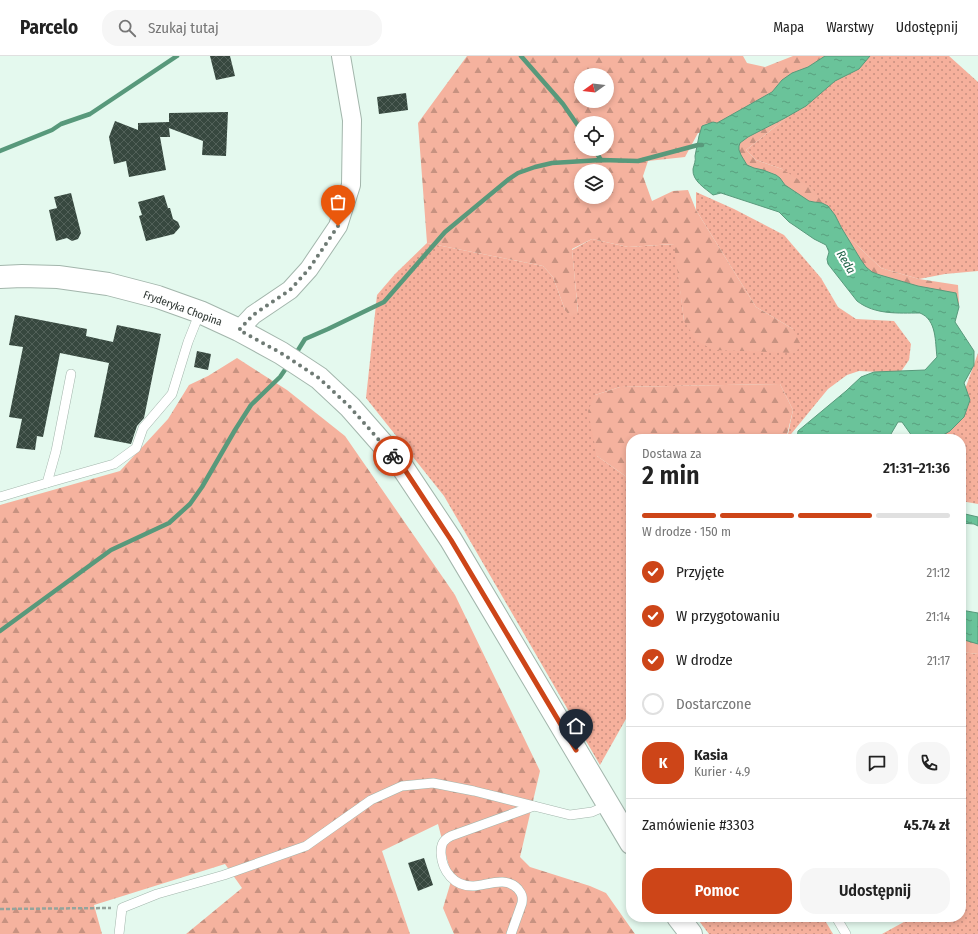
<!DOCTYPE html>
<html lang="pl">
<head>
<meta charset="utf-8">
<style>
  body { margin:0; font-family:"Fira Sans Condensed",sans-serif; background:#f6f6f6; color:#222; height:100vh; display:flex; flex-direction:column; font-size:15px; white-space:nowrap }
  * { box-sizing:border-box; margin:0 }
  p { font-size:13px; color:#767676 }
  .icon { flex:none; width:22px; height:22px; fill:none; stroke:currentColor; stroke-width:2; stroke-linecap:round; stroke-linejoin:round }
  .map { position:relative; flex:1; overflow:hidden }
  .panel { position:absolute; left:626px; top:378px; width:340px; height:488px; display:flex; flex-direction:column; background:#fff; border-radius:16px; box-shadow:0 2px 6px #0003 }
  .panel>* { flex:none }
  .needle { width:26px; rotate:255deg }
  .tools { position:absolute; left:574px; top:12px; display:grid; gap:8px }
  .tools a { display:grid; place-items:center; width:40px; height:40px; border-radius:50%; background:#fff; box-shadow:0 2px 6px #0003; font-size:20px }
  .pin { position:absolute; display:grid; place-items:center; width:34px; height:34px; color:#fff; margin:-41px -17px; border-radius:50% 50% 50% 0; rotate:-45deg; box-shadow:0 0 4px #0007 }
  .pin .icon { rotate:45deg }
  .courier { position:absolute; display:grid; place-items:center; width:40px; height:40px; margin:-20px; border:3px solid #cd4518; border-radius:50%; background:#fff; color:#222; box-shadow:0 1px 5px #0007 }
  .head em { font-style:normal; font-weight:600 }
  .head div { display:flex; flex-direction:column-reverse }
  .head { display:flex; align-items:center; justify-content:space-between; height:68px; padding:0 16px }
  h1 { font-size:26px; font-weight:600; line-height:30px }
  .bar { display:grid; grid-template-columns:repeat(4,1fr); gap:6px 4px; align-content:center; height:48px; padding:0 16px }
  .bar i { height:5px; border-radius:3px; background:#e0e0e0 }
  .bar .active { background:#cd4518 }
  .bar p { grid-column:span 4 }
  .line { display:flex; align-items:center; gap:10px; padding:0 16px; border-top:1px solid #e0e0e0 }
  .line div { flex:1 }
  .round { display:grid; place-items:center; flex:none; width:42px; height:42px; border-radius:16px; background:#f6f6f6 }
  ol { padding:0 16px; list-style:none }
  li { display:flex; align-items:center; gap:12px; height:44px }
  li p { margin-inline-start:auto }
  li .icon { padding:4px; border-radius:50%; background:#cd4518; color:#fff; stroke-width:4 }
  li:last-child { color:#767676 }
  li i { width:22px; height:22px; border:2px solid #e0e0e0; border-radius:50% }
  .button { display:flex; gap:8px; margin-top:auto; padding:8px 16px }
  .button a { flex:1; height:46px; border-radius:16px; background:#cd4518; color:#fff; font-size:16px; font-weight:600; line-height:46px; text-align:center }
  .button a+a { background:#f6f6f6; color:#222 }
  header { display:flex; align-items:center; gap:24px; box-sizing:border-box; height:56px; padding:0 20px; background:#fff; border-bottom:1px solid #e0e0e0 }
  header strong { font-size:19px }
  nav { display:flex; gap:22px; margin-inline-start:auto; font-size:14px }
  .search { width:280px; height:36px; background:#f6f6f6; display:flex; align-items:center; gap:10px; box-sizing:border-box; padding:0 14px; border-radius:16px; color:#767676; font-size:15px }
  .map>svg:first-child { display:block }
  .grass { fill:url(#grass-dots) }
  .forest { fill:url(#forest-firs); fill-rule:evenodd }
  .water { fill:url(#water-ripples); stroke:#58997b }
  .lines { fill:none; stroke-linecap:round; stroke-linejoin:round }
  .stream { stroke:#58997b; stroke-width:4.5 }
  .building { fill:url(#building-cross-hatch) }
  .service-casing { stroke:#a3b6ac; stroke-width:10 }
  .minor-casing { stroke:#a3b6ac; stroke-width:20 }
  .tertiary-casing { stroke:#a3b6ac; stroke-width:24 }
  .path { stroke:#94a49c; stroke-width:2.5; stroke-dasharray:4 2; stroke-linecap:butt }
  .service { stroke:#fff; stroke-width:9 }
  .minor { stroke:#fff; stroke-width:18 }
  .tertiary { stroke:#fff; stroke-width:22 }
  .done { stroke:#6e7a74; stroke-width:4; stroke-dasharray:0 7.2 }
  .route { stroke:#cd4518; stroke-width:5 }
  .labels { text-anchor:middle; stroke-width:4; stroke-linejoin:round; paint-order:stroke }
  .street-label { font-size:11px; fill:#2e3632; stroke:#fff }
  .water-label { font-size:12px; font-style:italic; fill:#1f6247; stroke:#fff }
</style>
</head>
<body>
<header>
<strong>Parcelo</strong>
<div class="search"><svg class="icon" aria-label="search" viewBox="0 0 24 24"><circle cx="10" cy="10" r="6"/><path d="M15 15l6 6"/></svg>Szukaj tutaj</div>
<nav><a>Mapa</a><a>Warstwy</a><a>Udostępnij</a></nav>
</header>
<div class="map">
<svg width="978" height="878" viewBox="0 0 978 878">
  <defs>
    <pattern id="grass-dots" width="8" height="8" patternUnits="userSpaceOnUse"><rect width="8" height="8" fill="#f6b09c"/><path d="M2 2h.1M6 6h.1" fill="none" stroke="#c89080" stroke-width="1.8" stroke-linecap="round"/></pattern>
    <pattern id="forest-firs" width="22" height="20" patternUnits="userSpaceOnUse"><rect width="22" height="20" fill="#f5b29e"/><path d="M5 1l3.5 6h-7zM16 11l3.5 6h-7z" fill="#c79281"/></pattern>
    <pattern id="water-ripples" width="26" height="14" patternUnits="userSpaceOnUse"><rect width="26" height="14" fill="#6ac39a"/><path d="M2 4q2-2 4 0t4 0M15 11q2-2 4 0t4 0" fill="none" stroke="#589f7e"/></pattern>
    <pattern id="building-cross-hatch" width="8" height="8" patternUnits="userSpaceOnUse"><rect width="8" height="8" fill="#37483f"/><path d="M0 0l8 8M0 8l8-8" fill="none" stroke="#526159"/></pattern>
  </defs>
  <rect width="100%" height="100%" fill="#e4f9ee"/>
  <!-- grass -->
  <g class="grass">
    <path d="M 857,0 L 949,0 L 978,26 L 978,215 L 945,218 L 919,223 L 881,212 L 843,176 L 782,113 L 756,104 L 746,94 L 770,75 L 846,14 Z"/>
    <path d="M 696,136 L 734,153 L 784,179 L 821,222 L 838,251 L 856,263 L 894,265 L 911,288 L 909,304 L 900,317 L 859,315 L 847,319 L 828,333 L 787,383 L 793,354 L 780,328 L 620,331 L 595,339 L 597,400 L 631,424 L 631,654 L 600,709 L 444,440 L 366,342 L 377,239 L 395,218 L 427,187 L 543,210 L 553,221 L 565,254 L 578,256 L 572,194 L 592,183 L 628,191 L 675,188 L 684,265 L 793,273 L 756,251 L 696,154 Z"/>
    <path d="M 978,297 L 978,448 L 961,445 L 961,383 L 931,383 L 963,339 Z"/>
    <path d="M 961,596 L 978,598 L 978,878 L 882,878 L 913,861 L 961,861 Z"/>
    <path d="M 696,861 L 823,861 L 833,878 L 709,878 Z"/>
  </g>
  <!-- forest -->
  <g class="forest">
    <path d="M 467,0 L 743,0 L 747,7 L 765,11 L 793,0 L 857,0 L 813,41 L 746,94 L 756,104 L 782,113 L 812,132 L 843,176 L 881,212 L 919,223 L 958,229 L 959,248 L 896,237 L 740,113 L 723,75 L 698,77 L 685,101 L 648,105 L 643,120 L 652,145 L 673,135 L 688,134 L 696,154 L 756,251 L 793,273 L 801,289 L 795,297 L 714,294 L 697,285 L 684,265 L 674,188 L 628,191 L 592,183 L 572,193 L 578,257 L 570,260 L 565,254 L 553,221 L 543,210 L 427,187 L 418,67 ZM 581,19 L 607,19 L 607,45 L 581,45 ZM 581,67 L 607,67 L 607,93 L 581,93 ZM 581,115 L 607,115 L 607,141 L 581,141 Z"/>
    <path d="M 237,302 L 287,334 L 345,380 L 455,539 L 540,715 L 520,801 L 530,811 L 590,830 L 606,837 L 635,878 L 454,878 L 443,852 L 452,822 L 438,768 L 382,795 L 410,878 L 186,878 L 242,832 L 225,808 L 94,849 L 102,878 L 0,878 L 0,449 L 120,415 L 168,363 L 189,329 L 208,320 Z"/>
    <path d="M 780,328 L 793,354 L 786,383 L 631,383 L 631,424 L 597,400 L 588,355 L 595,339 L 620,331 Z"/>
    <path d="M 961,577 L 978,580 L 978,598 L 961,596 Z"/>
  </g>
  <!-- water -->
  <g class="water">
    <path d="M 825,0 L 870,0 L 859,13 L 835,25 L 806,50 L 785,62 L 748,81 L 740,87 L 739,90 L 739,94 L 741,99 L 747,109 L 754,112 L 763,114 L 776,119 L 780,122 L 785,129 L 809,145 L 814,146 L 822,147 L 828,150 L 835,159 L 841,171 L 861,204 L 866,211 L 872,216 L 880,219 L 918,230 L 956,237 L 959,251 L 955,266 L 974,295 L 974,309 L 964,327 L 970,344 L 964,361 L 950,375 L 936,383 L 920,383 L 912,380 L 902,366 L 898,366 L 891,378 L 892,383 L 797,383 L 798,375 L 846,335 L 861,321 L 874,316 L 925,314 L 937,301 C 935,286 937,264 920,257 C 898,257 875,259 857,245 L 828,208 L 827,203 L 829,196 L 826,189 L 814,183 L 795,170 L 789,166 L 779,156 L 721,137 L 713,139 C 705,132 692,125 693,113 C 694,108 696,105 695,100 L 699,80 L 702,70 L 713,66 L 717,67 L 772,36 L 782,24 L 792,17 L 808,11 Z"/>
    <path d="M 961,457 L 978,461 L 978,470 L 974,468 L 961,467 Z"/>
    <path d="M 961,554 L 978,557 L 978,588 L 961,583 Z"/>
  </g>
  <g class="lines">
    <!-- stream -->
    <g class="stream">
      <path d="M 521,0 L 563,48 L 581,74"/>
      <path d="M 594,93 L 601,104"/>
      <path d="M 0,95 L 52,74 L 61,68 L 90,58 L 177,0"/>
      <path d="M 295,299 L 305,283 L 328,273 L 384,246 L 445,176 L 509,123 L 518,117 L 535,111 L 552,107 L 601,104 L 638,105 L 698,89 L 702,89"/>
      <path d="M 0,575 L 111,494 L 169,467 L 190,448 L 202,431 L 235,374 L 251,349 L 280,321 L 289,308"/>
    </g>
  </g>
  <!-- building -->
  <g class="building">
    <path d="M 210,0 L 230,0 L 235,20 L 216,24 Z"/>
    <path d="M 406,37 L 408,54 L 379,58 L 377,41 Z"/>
    <path d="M 228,56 L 226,100 L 202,99 L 203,85 L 169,72 L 170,81 L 160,81 L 166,114 L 129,121 L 126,105 L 114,108 L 109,81 L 115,65 L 138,74 L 138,67 L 169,66 L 169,57 Z"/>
    <path d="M 71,137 L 81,177 L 78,183 L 72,185 L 67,182 L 56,185 L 49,154 L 57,152 L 54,141 Z"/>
    <path d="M 164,139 L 168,152 L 170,152 L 173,163 L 178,166 L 180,171 L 174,178 L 146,185 L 139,160 L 142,159 L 138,146 Z"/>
    <path d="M 15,259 L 87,273 L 86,280 L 113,286 L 117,269 L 161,278 L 144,362 L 137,370 L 131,388 L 94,381 L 109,307 L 60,297 L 43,381 L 37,380 L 35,394 L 16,392 L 22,363 L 9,361 L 23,291 L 9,289 Z"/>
    <path d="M 197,295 L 211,298 L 208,314 L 194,311 Z"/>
    <path d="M 424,802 L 433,829 L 418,835 L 408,807 Z"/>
  </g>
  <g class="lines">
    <defs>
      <g id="service">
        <path d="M 47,427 L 114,408 L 136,392 L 143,372 L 172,338 L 188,286 L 200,256"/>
        <path d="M 0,441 L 47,427 L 56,395 L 71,318"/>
        <path d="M 836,861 L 846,878"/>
        <path d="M 119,878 L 122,852 L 157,838 L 224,819 L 306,790 L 371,744 L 402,730 L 433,727 L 474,735 L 570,759 L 592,756 L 608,749"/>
        <path d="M 511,878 L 522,847 C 523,841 522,838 518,833 C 506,820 488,829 474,830 C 454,831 442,815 441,797 C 441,788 443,784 451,780 L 534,750"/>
      </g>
      <path id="minor" d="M 239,274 L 253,259 L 290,234 L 309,213 L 338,170 L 351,129 L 352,64 L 341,0"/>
      <g id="tertiary">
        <path d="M 0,221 L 22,220 L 58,221 L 108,228 L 158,241 L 200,256 L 239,274 L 281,297 L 319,322 L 350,351 L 401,409 L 451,484 L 631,787"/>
        <path d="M 678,861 L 691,878"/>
      </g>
    </defs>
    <!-- service casing -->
    <use href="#service" class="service-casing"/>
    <!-- minor casing -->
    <use href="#minor" class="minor-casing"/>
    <!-- tertiary casing -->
    <use href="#tertiary" class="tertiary-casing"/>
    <!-- path -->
    <g class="path">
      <path d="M 627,804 L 631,810"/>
      <path d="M 0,853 L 111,852"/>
    </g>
    <!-- service -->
    <use href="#service" class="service"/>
    <!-- minor -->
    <use href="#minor" class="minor"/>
    <!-- tertiary -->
    <use href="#tertiary" class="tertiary"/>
  </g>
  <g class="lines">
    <!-- done -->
    <path class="done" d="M 338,170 L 309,213 L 290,234 L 253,259 L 239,274 L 281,297 L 319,322 L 350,351 L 393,400"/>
    <!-- route -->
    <path class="route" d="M 393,400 L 401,408 L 451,484 L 576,694"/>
  </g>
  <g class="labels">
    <!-- street labels -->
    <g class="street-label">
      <text transform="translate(183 252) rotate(20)" y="4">Fryderyka Chopina</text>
    </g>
    <!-- water labels -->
    <g class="water-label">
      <text transform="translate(846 206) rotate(59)" y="4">Reda</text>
    </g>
  </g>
</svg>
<div class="tools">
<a><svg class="needle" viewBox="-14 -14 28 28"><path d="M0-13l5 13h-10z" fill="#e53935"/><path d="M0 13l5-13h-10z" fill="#767676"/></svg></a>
<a><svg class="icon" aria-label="locate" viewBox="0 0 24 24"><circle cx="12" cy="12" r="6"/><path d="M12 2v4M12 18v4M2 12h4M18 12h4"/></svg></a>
<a><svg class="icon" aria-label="layers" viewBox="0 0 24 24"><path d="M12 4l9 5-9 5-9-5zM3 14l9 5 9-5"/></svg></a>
</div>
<div class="pin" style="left:338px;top:170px;background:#ea580c"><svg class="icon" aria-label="bag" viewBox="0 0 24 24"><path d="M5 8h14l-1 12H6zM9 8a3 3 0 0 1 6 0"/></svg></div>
<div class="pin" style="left:576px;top:694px;background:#1f2937"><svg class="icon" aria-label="home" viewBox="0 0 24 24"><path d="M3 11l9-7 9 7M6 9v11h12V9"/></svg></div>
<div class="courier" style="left:393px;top:400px"><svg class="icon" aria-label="bike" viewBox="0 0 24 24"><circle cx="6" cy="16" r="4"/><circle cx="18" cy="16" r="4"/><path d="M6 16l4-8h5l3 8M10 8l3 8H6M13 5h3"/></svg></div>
<section class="panel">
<div class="head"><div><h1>2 min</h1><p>Dostawa za</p></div><em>21:31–21:36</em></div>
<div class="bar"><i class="active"></i><i class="active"></i><i class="active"></i><i></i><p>W drodze · 150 m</p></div>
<ol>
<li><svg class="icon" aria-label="check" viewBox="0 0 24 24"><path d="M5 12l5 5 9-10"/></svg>Przyjęte<p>21:12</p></li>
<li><svg class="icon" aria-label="check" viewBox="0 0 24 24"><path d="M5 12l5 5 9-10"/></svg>W przygotowaniu<p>21:14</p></li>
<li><svg class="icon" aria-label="check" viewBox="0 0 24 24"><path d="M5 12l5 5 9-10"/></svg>W drodze<p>21:17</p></li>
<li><i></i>Dostarczone</li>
</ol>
<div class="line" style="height:72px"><b class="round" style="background:#cd4518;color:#fff">K</b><div><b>Kasia</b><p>Kurier · 4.9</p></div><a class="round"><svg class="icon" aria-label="chat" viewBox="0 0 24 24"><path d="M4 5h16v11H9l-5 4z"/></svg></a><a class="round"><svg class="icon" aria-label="phone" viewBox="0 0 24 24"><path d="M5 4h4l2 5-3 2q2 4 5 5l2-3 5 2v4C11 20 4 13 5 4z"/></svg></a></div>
<div class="line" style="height:52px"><div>Zamówienie #3303</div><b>45.74 zł</b></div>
<div class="button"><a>Pomoc</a><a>Udostępnij</a></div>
</section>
</div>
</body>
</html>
